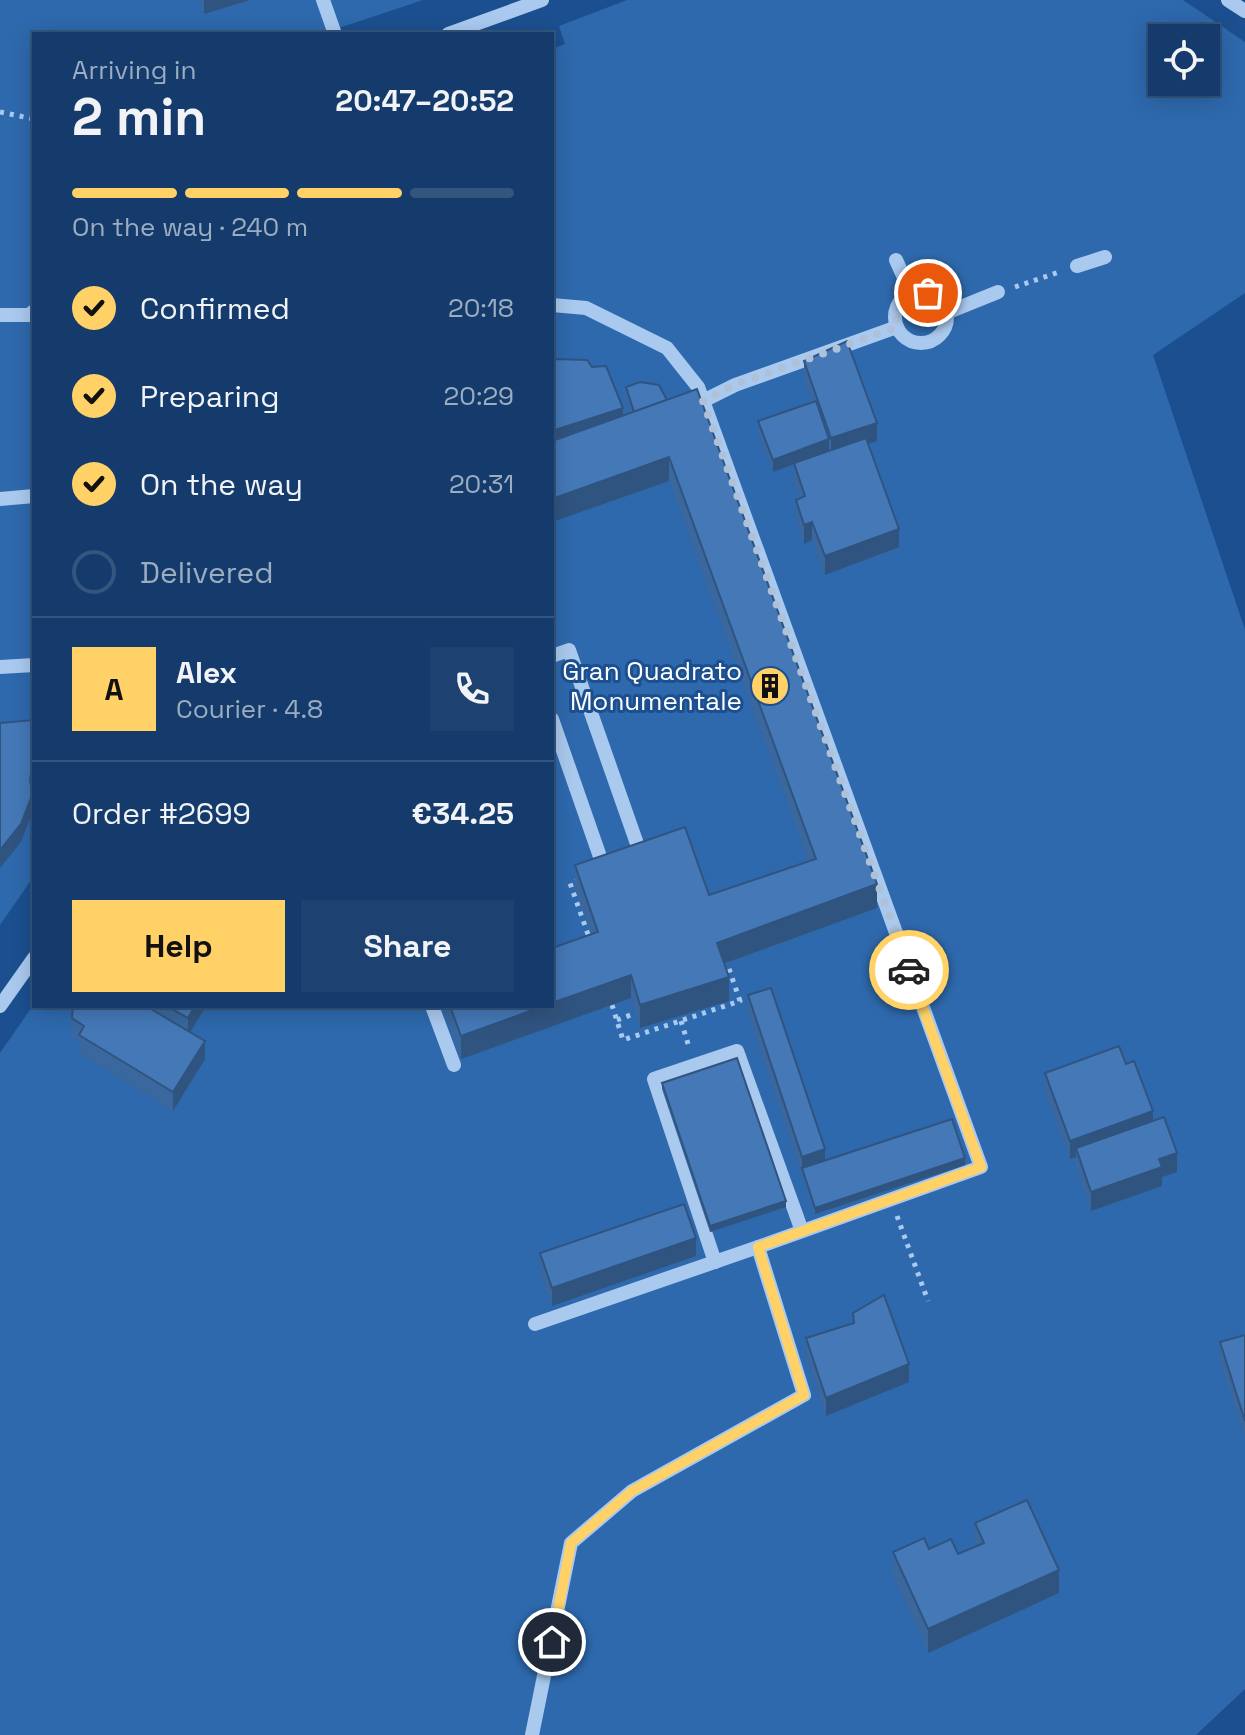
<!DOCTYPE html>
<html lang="en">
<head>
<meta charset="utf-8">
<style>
  body { margin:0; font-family:"Space Grotesk",sans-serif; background:#1d4271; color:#f1f3f6; height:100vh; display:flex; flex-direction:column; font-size:30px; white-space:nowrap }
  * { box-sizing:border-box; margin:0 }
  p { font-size:26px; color:#9dadc1 }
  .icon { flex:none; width:44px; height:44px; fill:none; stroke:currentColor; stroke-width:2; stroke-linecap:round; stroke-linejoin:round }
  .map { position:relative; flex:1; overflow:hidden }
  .panel { position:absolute; left:32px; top:32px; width:522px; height:976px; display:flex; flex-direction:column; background:#143b6b; border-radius:0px; box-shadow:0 4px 20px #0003,0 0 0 2px #33557e }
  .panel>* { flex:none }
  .buttons { position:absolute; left:1148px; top:24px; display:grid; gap:16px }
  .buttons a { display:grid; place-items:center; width:72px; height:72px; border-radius:0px; background:#143b6b; box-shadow:0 4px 20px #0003,0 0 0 2px #33557e; font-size:40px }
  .pin { position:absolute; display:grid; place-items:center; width:68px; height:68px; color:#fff; margin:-34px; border:4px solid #fff; border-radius:50%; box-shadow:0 2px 8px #0007 }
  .courier { position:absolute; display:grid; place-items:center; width:80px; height:80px; margin:-40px; border:6px solid #ffd166; border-radius:50%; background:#fff; color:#222; box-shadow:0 2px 10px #0007 }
  .summary em { font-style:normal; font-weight:600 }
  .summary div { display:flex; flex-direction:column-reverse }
  .summary { display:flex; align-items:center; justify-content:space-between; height:136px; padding:0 40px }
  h1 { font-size:52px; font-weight:600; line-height:60px }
  .bar { display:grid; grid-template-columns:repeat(4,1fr); gap:12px 8px; align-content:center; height:96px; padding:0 40px }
  .bar i { height:10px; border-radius:6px; background:#33557e }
  .bar .current { background:#ffd166 }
  .bar p { grid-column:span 4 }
  .line { display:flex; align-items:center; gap:20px; padding:0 40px; border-top:2px solid #33557e }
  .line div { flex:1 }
  .round { display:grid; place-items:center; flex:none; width:84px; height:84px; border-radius:0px; background:#1d4271 }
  ol { padding:0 40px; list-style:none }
  li { display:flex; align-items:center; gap:24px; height:88px }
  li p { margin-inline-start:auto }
  li .icon { padding:8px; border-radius:50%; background:#ffd166; color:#111; stroke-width:4 }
  li:last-child { color:#9dadc1 }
  li i { width:44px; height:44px; border:4px solid #33557e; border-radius:50% }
  .primary-button { display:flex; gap:16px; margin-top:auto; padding:16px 40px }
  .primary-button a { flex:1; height:92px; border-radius:0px; background:#ffd166; color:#111; font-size:32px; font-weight:600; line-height:92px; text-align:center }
  .primary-button a+a { background:#1d4271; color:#f1f3f6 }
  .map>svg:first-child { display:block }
  .green { fill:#2e69ad; fill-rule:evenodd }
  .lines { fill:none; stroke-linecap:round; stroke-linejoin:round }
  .path { stroke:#a9c9ee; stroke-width:5; stroke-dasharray:4 6; stroke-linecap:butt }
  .minor { stroke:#a9c9ee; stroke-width:14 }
  .wall { fill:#3a679d }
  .shaded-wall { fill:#305480 }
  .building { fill:#4478b7; stroke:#305480; stroke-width:2 }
  .done { stroke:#afc1d8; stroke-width:8; stroke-dasharray:0 14.4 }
  .route { stroke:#ffd166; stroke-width:10 }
  .labels { text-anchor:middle; stroke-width:6; stroke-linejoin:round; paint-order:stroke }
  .poi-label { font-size:26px; fill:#fff; stroke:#1b4f8f; text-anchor:end }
</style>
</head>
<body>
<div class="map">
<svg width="1245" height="1735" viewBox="0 0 1245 1735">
  <rect width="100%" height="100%" fill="#1b4f8f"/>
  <!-- green -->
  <g class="green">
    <path d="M 0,0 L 423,0 L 321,34 L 34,34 L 34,876 L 0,925 Z"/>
    <path d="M 627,0 L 1183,0 L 1245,42 L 1245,293 L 1153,355 L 1245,630 L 1245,1689 L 1196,1735 L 0,1735 L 0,1053 L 34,1004 L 34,1006 L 552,1006 L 552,49 L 565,44 L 559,26 ZM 1162,38 L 1206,38 L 1206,82 L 1162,82 Z"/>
  </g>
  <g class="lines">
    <!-- path -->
    <g class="path">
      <path d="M 0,112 L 34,119"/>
      <path d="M 1015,287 L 1062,271"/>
      <path d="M 579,880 L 570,883 L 590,940"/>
      <path d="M 612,1005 L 623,1040 L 740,1001 L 727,963"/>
      <path d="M 617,1020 L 636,1013"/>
      <path d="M 681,1021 L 689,1047"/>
      <path d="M 897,1216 L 928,1301"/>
    </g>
    <!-- minor -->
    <g class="minor">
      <path d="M 323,0 L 335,34"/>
      <path d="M 1228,0 L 1245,11"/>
      <path d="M 448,34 L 542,0"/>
      <path d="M 896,260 L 911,293"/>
      <path d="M 1077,266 L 1105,257"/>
      <circle cx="921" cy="317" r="26"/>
      <path d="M 946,313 L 998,292"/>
      <path d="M 0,315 L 29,315 L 34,311"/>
      <path d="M 703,401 L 735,385 L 897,327"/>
      <path d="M 0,499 L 34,496"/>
      <path d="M 552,656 L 569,650 L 642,858"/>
      <path d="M 0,667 L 34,665"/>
      <path d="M 552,719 L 605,871"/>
      <path d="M 0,1006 L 34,958"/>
      <path d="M 432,1006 L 454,1065"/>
      <path d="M 715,1262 L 654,1079 L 737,1051 L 802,1231"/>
      <path d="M 535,1324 L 758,1247"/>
      <path d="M 532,1735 L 571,1543 L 632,1491 L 804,1395 L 758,1247 L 981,1167 L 698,387 L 667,348 L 586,308 L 552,305"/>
    </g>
  </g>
  <!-- wall -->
  <g class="wall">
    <path d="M 200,0 L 250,0 L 204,14 Z"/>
    <path d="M 552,360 L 623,415 L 630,413 L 626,400 L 626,387 L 640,382 L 877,908 L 725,964 L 729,1001 L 640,1028 L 631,998 L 461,1059 L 442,1006 L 552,1006 L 591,935 L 575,889 L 575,865 L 709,895 L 809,862 L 669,481 L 552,522 Z"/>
    <path d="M 804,361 L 877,441 L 868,444 L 899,547 L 825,575 L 812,540 L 804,544 L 796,518 L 796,500 L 799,499 L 794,481 L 794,465 L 773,472 L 758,433 L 758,421 L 812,402 L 804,379 Z"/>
    <path d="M 748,995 L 825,1161 L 965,1165 L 815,1214 L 748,1013 Z"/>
    <path d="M 73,1006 L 206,1006 L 190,1032 L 205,1059 L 173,1111 L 79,1053 L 79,1040 L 72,1037 Z"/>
    <path d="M 1126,1064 L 1177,1172 L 1162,1177 L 1162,1186 L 1091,1211 L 1076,1167 L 1076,1157 L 1070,1159 L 1045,1092 L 1045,1073 Z"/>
    <path d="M 662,1083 L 786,1207 L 710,1232 L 662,1089 Z"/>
    <path d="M 540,1253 L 696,1256 L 552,1306 L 540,1272 Z"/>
    <path d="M 853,1313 L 909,1382 L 826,1416 L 806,1356 L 806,1338 L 853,1324 Z"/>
    <path d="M 1245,1335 L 1245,1439 L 1220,1361 L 1220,1342 Z"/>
    <path d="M 975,1523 L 1059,1593 L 928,1653 L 893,1575 L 893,1552 L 929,1549 L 958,1554 L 975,1547 Z"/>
  </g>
  <!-- shaded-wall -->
  <g class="shaded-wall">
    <path d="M 204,0 L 250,0 L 204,14 Z"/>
    <path d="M 623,408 L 623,426 L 552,450 L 552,431 Z"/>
    <path d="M 877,423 L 877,441 L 831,456 L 831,438 Z"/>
    <path d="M 829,439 L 829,451 L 773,472 L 773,460 Z"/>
    <path d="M 669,457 L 669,481 L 552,522 L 552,499 Z"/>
    <path d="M 812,522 L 812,540 L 804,544 L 804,525 Z"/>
    <path d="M 899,529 L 899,547 L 825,575 L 825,556 Z"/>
    <path d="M 34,756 L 34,774 L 30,798 L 30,779 Z"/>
    <path d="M 32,795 L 32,813 L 21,842 L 0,868 L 0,850 Z"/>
    <path d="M 877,884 L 877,908 L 717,966 L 717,943 Z"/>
    <path d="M 631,975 L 631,998 L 461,1059 L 461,1036 L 544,1006 L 552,1006 L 552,1003 Z"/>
    <path d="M 729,977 L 729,1001 L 640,1028 L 640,1005 Z"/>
    <path d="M 195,1006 L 206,1006 L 188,1036 L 188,1018 Z"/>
    <path d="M 205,1041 L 205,1059 L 173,1111 L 173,1092 Z"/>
    <path d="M 1153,1111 L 1153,1129 L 1076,1148 L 1076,1157 L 1070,1159 L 1070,1141 Z"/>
    <path d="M 825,1149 L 825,1167 L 802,1168 L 802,1175 L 802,1157 Z"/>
    <path d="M 1177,1153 L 1177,1172 L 1162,1177 L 1162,1186 L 1091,1211 L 1091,1192 L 1159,1159 Z"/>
    <path d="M 965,1158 L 965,1165 L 815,1214 L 815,1208 Z"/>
    <path d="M 786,1201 L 786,1207 L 710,1232 L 710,1226 Z"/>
    <path d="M 696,1238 L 696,1256 L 552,1306 L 552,1288 Z"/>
    <path d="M 909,1364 L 909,1382 L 826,1416 L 826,1398 Z"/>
    <path d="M 1059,1570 L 1059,1593 L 928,1653 L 928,1629 Z"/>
  </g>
  <!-- building -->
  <g class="building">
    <path d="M 847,341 L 877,423 L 831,438 L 804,361 Z"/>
    <path d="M 557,359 L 587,360 L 592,367 L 606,366 L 623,408 L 552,431 L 552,360 Z"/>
    <path d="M 640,382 L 659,385 L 667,400 L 634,412 L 626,387 Z"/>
    <path d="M 697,389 L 877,884 L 717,943 L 729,977 L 640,1005 L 631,975 L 552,1003 L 552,948 L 598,932 L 575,865 L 685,827 L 709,895 L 816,859 L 669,457 L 552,499 L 552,441 Z"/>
    <path d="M 816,401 L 829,439 L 773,460 L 758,421 Z"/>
    <path d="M 866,438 L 899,529 L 825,556 L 812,522 L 804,525 L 796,500 L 805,496 L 794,463 Z"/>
    <path d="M 34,720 L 34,756 L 30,779 L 32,795 L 21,824 L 0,850 L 0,723 Z"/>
    <path d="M 771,988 L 825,1149 L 802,1157 L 748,995 Z"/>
    <path d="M 73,1006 L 146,1006 L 205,1041 L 173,1092 L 79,1035 L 84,1026 L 72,1018 Z"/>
    <path d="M 167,1006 L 195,1006 L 188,1018 Z"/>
    <path d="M 450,1006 L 544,1006 L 461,1036 Z"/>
    <path d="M 1119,1046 L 1126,1064 L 1134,1061 L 1153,1111 L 1070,1141 L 1045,1073 Z"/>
    <path d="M 737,1058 L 786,1201 L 710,1226 L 662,1083 Z"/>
    <path d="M 1164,1117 L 1177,1153 L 1159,1159 L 1162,1167 L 1091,1192 L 1076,1148 Z"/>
    <path d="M 952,1119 L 965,1158 L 815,1208 L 802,1168 Z"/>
    <path d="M 684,1204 L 696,1238 L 552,1288 L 540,1253 Z"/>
    <path d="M 884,1295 L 909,1364 L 826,1398 L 806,1338 L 854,1323 L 853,1313 Z"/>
    <path d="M 1245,1335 L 1245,1421 L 1220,1342 Z"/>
    <path d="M 1027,1500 L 1059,1570 L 928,1629 L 893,1552 L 924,1538 L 929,1549 L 951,1539 L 958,1554 L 984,1543 L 975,1523 Z"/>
  </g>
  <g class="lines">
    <!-- done -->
    <path class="done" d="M 909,970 L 703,401 L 735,385 L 897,327 C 893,306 905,289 928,293"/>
    <!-- route -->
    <path class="route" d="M 552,1642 L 571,1543 L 632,1491 L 804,1395 L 758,1247 L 981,1167 L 909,970"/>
  </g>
  <!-- icons -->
  <defs>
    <symbol id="building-disc" viewBox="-11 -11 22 22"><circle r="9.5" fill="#ffd166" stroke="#1b4f8f"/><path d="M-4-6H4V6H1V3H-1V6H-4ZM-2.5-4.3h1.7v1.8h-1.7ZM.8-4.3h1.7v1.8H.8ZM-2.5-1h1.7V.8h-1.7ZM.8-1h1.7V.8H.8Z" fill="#111"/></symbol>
  </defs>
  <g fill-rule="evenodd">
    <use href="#building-disc" x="748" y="664" width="44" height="44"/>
  </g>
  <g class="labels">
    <!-- poi labels -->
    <g class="poi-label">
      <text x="742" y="680">Gran Quadrato<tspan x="742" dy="30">Monumentale</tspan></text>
    </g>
  </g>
</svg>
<div class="buttons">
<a><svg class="icon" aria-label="locate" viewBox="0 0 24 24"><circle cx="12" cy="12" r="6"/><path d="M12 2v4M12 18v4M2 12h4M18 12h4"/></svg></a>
</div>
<div class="pin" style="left:928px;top:293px;background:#ea580c"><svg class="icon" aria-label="bag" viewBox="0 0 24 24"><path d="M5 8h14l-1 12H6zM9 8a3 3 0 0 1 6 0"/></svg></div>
<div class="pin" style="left:552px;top:1642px;background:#1f2937"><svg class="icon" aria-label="home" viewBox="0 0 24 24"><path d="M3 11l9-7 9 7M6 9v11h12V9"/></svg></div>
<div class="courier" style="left:909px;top:970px"><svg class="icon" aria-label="car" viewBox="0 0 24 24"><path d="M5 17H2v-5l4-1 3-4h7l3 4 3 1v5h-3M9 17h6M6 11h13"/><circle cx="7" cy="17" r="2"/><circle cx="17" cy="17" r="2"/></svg></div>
<section class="panel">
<div class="summary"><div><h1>2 min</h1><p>Arriving in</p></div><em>20:47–20:52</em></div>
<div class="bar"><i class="current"></i><i class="current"></i><i class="current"></i><i></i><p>On the way · 240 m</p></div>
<ol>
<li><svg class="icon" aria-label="check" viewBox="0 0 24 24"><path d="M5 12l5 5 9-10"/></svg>Confirmed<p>20:18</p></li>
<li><svg class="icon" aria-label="check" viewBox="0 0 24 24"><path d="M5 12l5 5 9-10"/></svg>Preparing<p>20:29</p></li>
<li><svg class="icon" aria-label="check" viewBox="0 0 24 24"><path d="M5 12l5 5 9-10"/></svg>On the way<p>20:31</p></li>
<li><i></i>Delivered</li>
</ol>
<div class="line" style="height:144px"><b class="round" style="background:#ffd166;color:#111">A</b><div><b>Alex</b><p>Courier · 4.8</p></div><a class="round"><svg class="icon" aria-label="phone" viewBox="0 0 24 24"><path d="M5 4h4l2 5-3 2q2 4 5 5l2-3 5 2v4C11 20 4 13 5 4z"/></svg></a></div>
<div class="line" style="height:104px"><div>Order #2699</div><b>€34.25</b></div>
<div class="primary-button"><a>Help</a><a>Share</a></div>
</section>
</div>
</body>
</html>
